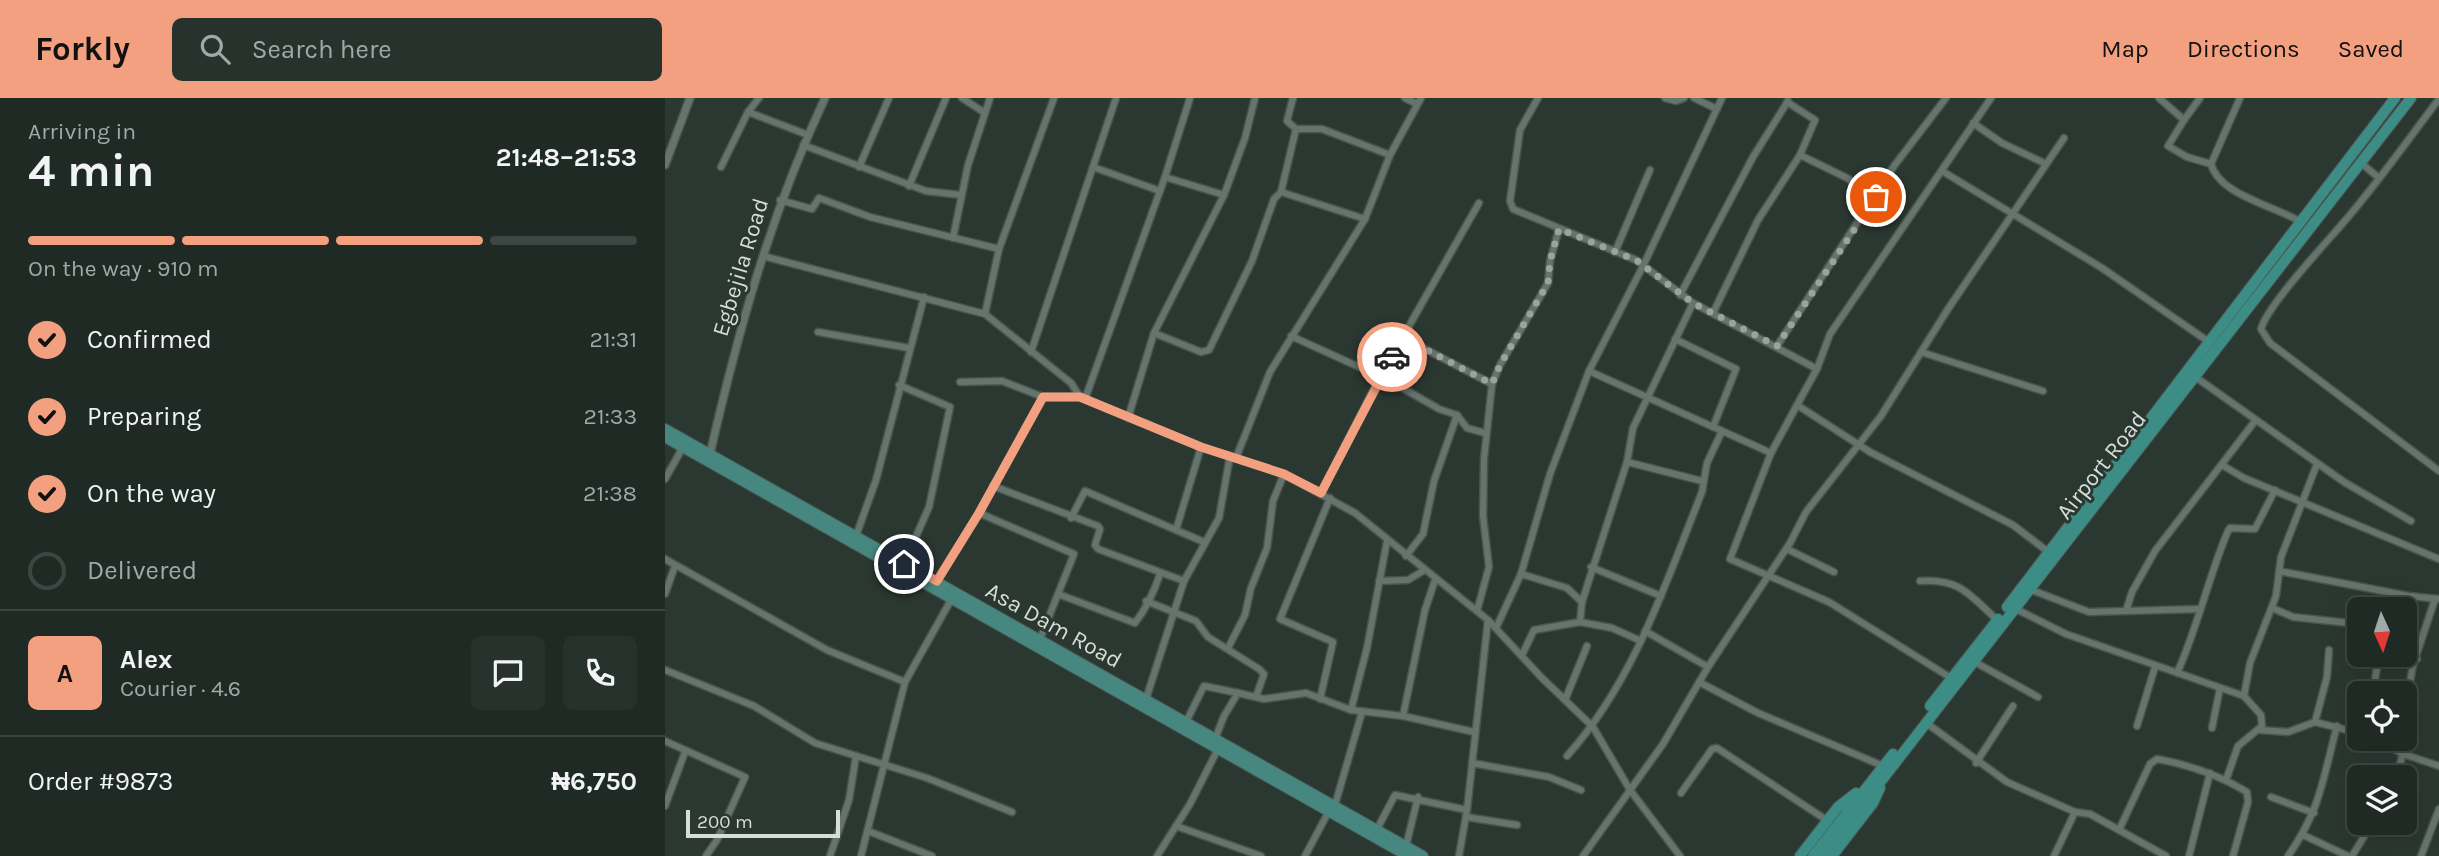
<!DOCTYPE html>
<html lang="en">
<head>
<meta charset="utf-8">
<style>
  body { margin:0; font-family:Karla,sans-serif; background:#28322d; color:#f1f3f6; height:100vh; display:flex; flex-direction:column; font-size:26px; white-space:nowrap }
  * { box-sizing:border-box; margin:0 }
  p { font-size:23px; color:#a2a7a7 }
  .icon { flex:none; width:38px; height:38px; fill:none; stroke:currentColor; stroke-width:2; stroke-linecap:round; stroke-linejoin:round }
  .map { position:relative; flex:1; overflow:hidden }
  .sheet { display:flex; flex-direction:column; background:#202a25; width:665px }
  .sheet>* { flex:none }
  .needle { width:46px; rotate:177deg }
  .buttons { position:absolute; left:1682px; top:499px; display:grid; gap:14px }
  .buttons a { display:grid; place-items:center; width:70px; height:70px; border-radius:10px; background:#202a25; box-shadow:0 7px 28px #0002,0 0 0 2px #3d4642; font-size:35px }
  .scale { position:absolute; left:21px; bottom:18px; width:154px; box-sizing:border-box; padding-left:7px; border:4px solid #d6deda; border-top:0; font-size:19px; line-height:24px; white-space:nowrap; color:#d6deda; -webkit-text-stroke:5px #2b3831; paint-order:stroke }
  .pin { position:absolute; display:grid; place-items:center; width:60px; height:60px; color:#fff; margin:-30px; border:4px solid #fff; border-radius:50%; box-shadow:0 2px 7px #0007 }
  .courier { position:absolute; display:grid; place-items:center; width:70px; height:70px; margin:-35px; border:5px solid #f2a07f; border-radius:50%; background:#fff; color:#222; box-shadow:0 2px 9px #0007 }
  .overview em { font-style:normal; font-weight:700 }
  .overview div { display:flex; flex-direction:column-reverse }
  .overview { display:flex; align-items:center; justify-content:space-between; height:119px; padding:0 28px }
  h1 { font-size:46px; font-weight:700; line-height:52px }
  .bar { display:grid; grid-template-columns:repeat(4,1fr); gap:10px 7px; align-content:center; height:84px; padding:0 28px }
  .bar i { height:9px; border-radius:5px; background:#3d4642 }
  .bar .selected { background:#f2a07f }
  .bar p { grid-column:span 4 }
  .line { display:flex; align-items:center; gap:18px; padding:0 28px; border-top:2px solid #3d4642 }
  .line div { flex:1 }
  .round { display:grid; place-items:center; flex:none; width:74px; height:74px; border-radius:10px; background:#28322d }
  ol { padding:0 28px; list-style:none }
  li { display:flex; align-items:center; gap:21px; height:77px }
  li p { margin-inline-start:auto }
  li .icon { padding:7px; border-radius:50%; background:#f2a07f; color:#111; stroke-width:4 }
  li:last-child { color:#a2a7a7 }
  li i { width:38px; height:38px; border:4px solid #3d4642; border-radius:50% }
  header { display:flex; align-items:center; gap:42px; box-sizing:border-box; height:98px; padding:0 35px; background:#f2a07f; color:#111 }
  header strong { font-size:33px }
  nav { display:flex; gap:38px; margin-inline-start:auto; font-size:24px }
  .search { width:490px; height:63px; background:#28322d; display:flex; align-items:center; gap:18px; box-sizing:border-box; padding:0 24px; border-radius:10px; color:#a2a7a7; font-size:26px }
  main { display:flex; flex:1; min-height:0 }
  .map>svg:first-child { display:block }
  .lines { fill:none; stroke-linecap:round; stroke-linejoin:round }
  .minor-casing { stroke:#4a544f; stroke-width:9 }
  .tertiary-casing { stroke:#4a544f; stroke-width:10 }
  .primary-casing { stroke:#4a544f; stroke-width:12 }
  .trunk-casing { stroke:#4a544f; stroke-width:12 }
  .minor { stroke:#65746c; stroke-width:6 }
  .tertiary { stroke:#65746c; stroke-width:7 }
  .primary { stroke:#46877f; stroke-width:10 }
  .trunk { stroke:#3c8d85; stroke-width:10 }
  .done { stroke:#9aa49f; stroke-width:7; stroke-dasharray:0 12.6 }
  .route { stroke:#f2a07f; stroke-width:9 }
  .labels { text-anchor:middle; stroke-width:6; stroke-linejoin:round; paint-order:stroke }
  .street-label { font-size:23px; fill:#d6deda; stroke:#2b3831 }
</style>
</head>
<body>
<header>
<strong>Forkly</strong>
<div class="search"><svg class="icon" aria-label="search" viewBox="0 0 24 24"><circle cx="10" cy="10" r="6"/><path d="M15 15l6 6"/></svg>Search here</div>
<nav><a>Map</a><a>Directions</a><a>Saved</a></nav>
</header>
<main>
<section class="sheet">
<div class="overview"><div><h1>4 min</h1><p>Arriving in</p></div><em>21:48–21:53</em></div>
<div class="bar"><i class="selected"></i><i class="selected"></i><i class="selected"></i><i></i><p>On the way · 910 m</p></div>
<ol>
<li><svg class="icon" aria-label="check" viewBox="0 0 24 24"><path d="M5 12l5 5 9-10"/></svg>Confirmed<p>21:31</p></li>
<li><svg class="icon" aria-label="check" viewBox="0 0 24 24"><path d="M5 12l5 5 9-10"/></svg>Preparing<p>21:33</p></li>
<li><svg class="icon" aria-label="check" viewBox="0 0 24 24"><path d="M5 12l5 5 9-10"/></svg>On the way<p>21:38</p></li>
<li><i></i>Delivered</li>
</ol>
<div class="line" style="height:126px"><b class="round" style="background:#f2a07f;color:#111">A</b><div><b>Alex</b><p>Courier · 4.6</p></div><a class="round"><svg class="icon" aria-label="chat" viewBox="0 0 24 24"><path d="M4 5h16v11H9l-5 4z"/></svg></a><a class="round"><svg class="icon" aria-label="phone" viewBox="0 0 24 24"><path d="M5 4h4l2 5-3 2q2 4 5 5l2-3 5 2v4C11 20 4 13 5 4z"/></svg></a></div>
<div class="line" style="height:91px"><div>Order #9873</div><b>₦6,750</b></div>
</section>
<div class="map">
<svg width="1774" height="758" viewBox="0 0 1774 758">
  <rect width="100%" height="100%" fill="#2b3831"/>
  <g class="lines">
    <defs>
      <g id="minor">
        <path d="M 297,0 L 320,15"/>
        <path d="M 628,0 L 622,23 L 631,31"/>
        <path d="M 740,0 L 752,6"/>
        <path d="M 873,0 L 855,32 L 845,103 L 848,111 L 971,162 L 1028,205 L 1152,271"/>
        <path d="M 1000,0 L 1011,3 L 1019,0"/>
        <path d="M 1029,0 L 1052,11"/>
        <path d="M 1326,0 L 1165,236 L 1152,271 L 1132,307 L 1205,354 L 1348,427 L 1386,456"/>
        <path d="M 1494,0 L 1519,22 L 1503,48 L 1522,59 L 1546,66 C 1554,97 1610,108 1636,124"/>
        <path d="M 1774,1 C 1742,43 1712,86 1678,125 C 1660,146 1602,208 1596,231 L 1605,245 L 1774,373"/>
        <path d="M 83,14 L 143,37"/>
        <path d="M 1519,22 L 1535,0"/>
        <path d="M 1308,25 L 1337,45 L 1379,65"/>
        <path d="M 138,47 L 261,93 L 296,97"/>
        <path d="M 1135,57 L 1182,80 L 1211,99"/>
        <path d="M 1696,65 L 1714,80"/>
        <path d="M 1546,66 L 1575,0"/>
        <path d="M 56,69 L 83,14 L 94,0"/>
        <path d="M 194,69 L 224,0"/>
        <path d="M 428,69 L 495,93"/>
        <path d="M 1277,73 L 1437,170 L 1544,244"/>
        <path d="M 500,79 L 559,97"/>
        <path d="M 244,88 L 281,0"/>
        <path d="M 616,94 L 700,121"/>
        <path d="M 115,102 L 147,111 L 154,100 L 205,119 L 334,151"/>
        <path d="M 288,140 L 303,67 L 325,0"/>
        <path d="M 950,154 L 985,72"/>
        <path d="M 98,158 L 320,216 L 406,285 L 415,299 L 536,349 L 619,376 L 690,415 L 823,522 L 876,579 L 928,629 L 965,692 L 1015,758"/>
        <path d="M 1015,197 L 1088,59 L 1123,3"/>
        <path d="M 1048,215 L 1093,122 L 1135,57 L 1150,22 L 1122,4"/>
        <path d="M 320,216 L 334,151 L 389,0"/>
        <path d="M 153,234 L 244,250"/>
        <path d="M 489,235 L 536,254 L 544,252 L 587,163 L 609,101 L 616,94 L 631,31 L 657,31 L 725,57"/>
        <path d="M 626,238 L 727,284 L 774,311 L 792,317 L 802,330 L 820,335"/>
        <path d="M 739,240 L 827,286"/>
        <path d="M 1010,241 L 1071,271 L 1048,329"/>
        <path d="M 1112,248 L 1229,68 L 1281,0"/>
        <path d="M 366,254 L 451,0"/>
        <path d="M 1256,254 L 1378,293"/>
        <path d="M 924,273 L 1106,355"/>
        <path d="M 1529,278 L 1679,384 L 1746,423"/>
        <path d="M 295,284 L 337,283 L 378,299"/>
        <path d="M 234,287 L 285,309 L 264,409 L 239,466"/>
        <path d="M 420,301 L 500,79 L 525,0"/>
        <path d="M 1132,307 L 1106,355 L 1065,461 L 1164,504 L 1286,580"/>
        <path d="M 463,320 L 489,235 L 559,97 L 580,40 L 590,0"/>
        <path d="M 571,360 L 605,274 L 700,121 L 725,57 L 756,0"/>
        <path d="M 962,364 L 1037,383"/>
        <path d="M 1557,367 L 1579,380 L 1774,461"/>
        <path d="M 0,381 L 18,349"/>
        <path d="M 328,388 L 433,428 L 435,431 L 430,447 L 433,451 L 519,483"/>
        <path d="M 656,395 L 715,279 L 814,105"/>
        <path d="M 314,415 L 409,456 L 375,541"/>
        <path d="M 406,420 L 420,393 L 539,444"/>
        <path d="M 511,432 L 536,349"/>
        <path d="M 191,438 L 211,382 L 259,199"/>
        <path d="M 1122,451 L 1169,474"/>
        <path d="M 741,458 L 758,436 L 769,383 L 792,317"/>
        <path d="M 0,461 L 162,552 L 240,584"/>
        <path d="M 926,469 L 996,498"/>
        <path d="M 1614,473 L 1744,498 L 1774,501"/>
        <path d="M 856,476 L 902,490 L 917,504"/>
        <path d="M 272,483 L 314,415 L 378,299 L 415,299"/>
        <path d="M 714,483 L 743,482 L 758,473"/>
        <path d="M 1255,483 C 1294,480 1304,496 1332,522"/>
        <path d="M 1364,491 L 1424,514 L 1534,511"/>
        <path d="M 0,496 L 10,468"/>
        <path d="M 393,496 L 470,525 C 481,511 489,494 495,476"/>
        <path d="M 481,503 L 531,523 L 543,539 L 594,571 L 599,576 L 591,599"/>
        <path d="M 1349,510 L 1401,536 L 1579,598 L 1596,617 L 1597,628 L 1573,648 L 1561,682"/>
        <path d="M 1607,510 L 1628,519 L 1694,526"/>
        <path d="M 812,513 L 824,469 L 818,418 L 819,361 L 827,286 L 835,267 L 883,185 L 885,163 L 894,131"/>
        <path d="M 1461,513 L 1467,494 L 1490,453 L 1590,323"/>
        <path d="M 831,530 L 856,476 L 885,376 L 924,273 L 978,168 L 1057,0"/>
        <path d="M 980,533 L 1043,569"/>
        <path d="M 976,543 L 947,530 L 915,524 L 917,504 L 962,364 L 968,330 L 1028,205"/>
        <path d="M 1694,546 L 1694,550"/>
        <path d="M 563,550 L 580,517 L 586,490 L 602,450 L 608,403 L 619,376"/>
        <path d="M 1736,556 L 1752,561"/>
        <path d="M 857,557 L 869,532 L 915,524"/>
        <path d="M 1308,563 L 1373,599"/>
        <path d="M 0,572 L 89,608 L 150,645 L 262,680 L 347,714"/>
        <path d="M 1512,575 C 1533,529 1543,480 1563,433 L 1565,430 L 1590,431 L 1610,392"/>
        <path d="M 1034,584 L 1093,615 L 1218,668"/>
        <path d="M 1744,590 L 1748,567 L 1770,501"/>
        <path d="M 1708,595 L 1714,556"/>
        <path d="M 1579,598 L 1585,565 L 1611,498 L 1616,459 L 1652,366"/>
        <path d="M 481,601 L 519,483 L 554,420 L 565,358"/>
        <path d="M 655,601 L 668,544 L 615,521 L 665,400"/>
        <path d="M 900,602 L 922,548"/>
        <path d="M 686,612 L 702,550 L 722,443"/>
        <path d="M 738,618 L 760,512 L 770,482"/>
        <path d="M 521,624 L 539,588 L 573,595"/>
        <path d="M 1260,624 L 1342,684 L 1410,714 L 1425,716 L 1501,758"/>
        <path d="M 1650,624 L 1662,579 L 1664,552"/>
        <path d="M 1472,628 L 1490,569"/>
        <path d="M 1547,630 L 1555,590"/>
        <path d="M 1595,632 L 1623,634 L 1650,624 L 1694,635"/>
        <path d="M 1710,640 L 1738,656 L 1774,668"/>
        <path d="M 550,641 L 559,618 L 573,595 L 599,601 L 641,595 L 686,612 L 738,618 L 809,634"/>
        <path d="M 0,643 L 80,679 L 52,742 L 41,758"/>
        <path d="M 902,658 C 969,583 1000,487 1037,394 L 1042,365 L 1057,333"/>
        <path d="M 807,665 L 884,679 L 916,692"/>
        <path d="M 1311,665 L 1348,608"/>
        <path d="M 1731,679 L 1738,656"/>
        <path d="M 1016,695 L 1047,651 L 1052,650 L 1163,723"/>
        <path d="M 1606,699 L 1649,715"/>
        <path d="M 670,707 L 697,614"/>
        <path d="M 0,708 L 20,654"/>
        <path d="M 801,719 L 852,727"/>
        <path d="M 511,728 L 596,758"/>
        <path d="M 1454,732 L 1485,666 L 1492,661 C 1525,667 1554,677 1582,694 L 1583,704 L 1568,758"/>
        <path d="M 203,733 L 267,758"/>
        <path d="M 711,733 L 730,697 L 802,712"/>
        <path d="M 1638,737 L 1683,758"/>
        <path d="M 741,748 L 753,699"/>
        <path d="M 165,758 L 184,702 L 191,658"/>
        <path d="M 196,758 L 240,584 L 286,502"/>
        <path d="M 492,758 L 525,706 L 553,651"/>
        <path d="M 640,758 L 664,713"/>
        <path d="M 794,758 L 802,712 L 823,522"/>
        <path d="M 918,758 L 998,646 L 1043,569 L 1125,445 L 1141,414 L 1216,318 L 1283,211 L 1399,40"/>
        <path d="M 1389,758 L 1410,714"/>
        <path d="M 1524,758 L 1545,675"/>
        <path d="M 1623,758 C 1656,711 1658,680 1672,628"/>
        <path d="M 1687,758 L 1708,724"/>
        <path d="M 1756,758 L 1774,711"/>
      </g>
      <g id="tertiary">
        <path d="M 0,67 L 25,0"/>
        <path d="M 45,356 C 74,230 105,118 160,0"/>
      </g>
      <g id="primary">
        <path d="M 0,331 L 758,758"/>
        <path d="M 0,339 L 743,758"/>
      </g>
      <g id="trunk">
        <path d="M 1342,509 L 1730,0"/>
        <path d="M 1265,608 L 1333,521"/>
        <path d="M 1135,758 L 1173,709 L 1191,695"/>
        <path d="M 1148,758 L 1228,656"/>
        <path d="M 1158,758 L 1746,0"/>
        <path d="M 1167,758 L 1208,705 L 1215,690"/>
      </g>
    </defs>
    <!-- minor casing -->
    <use href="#minor" class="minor-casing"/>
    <!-- tertiary casing -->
    <use href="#tertiary" class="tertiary-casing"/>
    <!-- primary casing -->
    <use href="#primary" class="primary-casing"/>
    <!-- trunk casing -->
    <use href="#trunk" class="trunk-casing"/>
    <!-- minor -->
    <use href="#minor" class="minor"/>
    <!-- tertiary -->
    <use href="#tertiary" class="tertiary"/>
    <!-- primary -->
    <use href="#primary" class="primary"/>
    <!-- trunk -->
    <use href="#trunk" class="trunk"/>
  </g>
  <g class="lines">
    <!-- done -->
    <path class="done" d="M 727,259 L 739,240 L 827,286 L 835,267 L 883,185 L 885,163 L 894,131 L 971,162 L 1028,205 L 1112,248 L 1211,99"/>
    <!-- route -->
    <path class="route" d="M 239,466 L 272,483 L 314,415 L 378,299 L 415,299 L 536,349 L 619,376 L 656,395 L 727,259"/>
  </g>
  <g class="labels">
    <!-- street labels -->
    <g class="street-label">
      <text transform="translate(75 169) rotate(-73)" y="8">Egbejila Road</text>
      <text transform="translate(1436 367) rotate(-52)" y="8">Airport Road</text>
      <text transform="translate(389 527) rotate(29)" y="8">Asa Dam Road</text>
    </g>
  </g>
</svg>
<div class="buttons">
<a><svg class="needle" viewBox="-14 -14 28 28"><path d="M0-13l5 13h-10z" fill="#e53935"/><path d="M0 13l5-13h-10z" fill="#a2a7a7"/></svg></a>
<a><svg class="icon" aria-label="locate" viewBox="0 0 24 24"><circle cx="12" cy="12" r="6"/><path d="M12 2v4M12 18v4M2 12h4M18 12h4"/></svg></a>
<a><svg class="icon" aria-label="layers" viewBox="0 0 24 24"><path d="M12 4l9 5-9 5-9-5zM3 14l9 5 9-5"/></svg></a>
</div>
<div class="scale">200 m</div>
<div class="pin" style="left:1211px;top:99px;background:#ea580c"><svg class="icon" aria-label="bag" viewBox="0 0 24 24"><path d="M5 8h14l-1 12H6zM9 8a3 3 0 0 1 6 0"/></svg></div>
<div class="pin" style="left:239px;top:466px;background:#1f2937"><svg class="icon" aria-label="home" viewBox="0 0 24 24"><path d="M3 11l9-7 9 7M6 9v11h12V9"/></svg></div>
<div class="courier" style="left:727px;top:259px"><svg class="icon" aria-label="car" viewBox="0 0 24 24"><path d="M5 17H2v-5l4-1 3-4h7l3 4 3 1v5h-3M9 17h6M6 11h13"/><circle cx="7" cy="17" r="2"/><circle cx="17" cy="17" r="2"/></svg></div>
</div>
</main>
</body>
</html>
